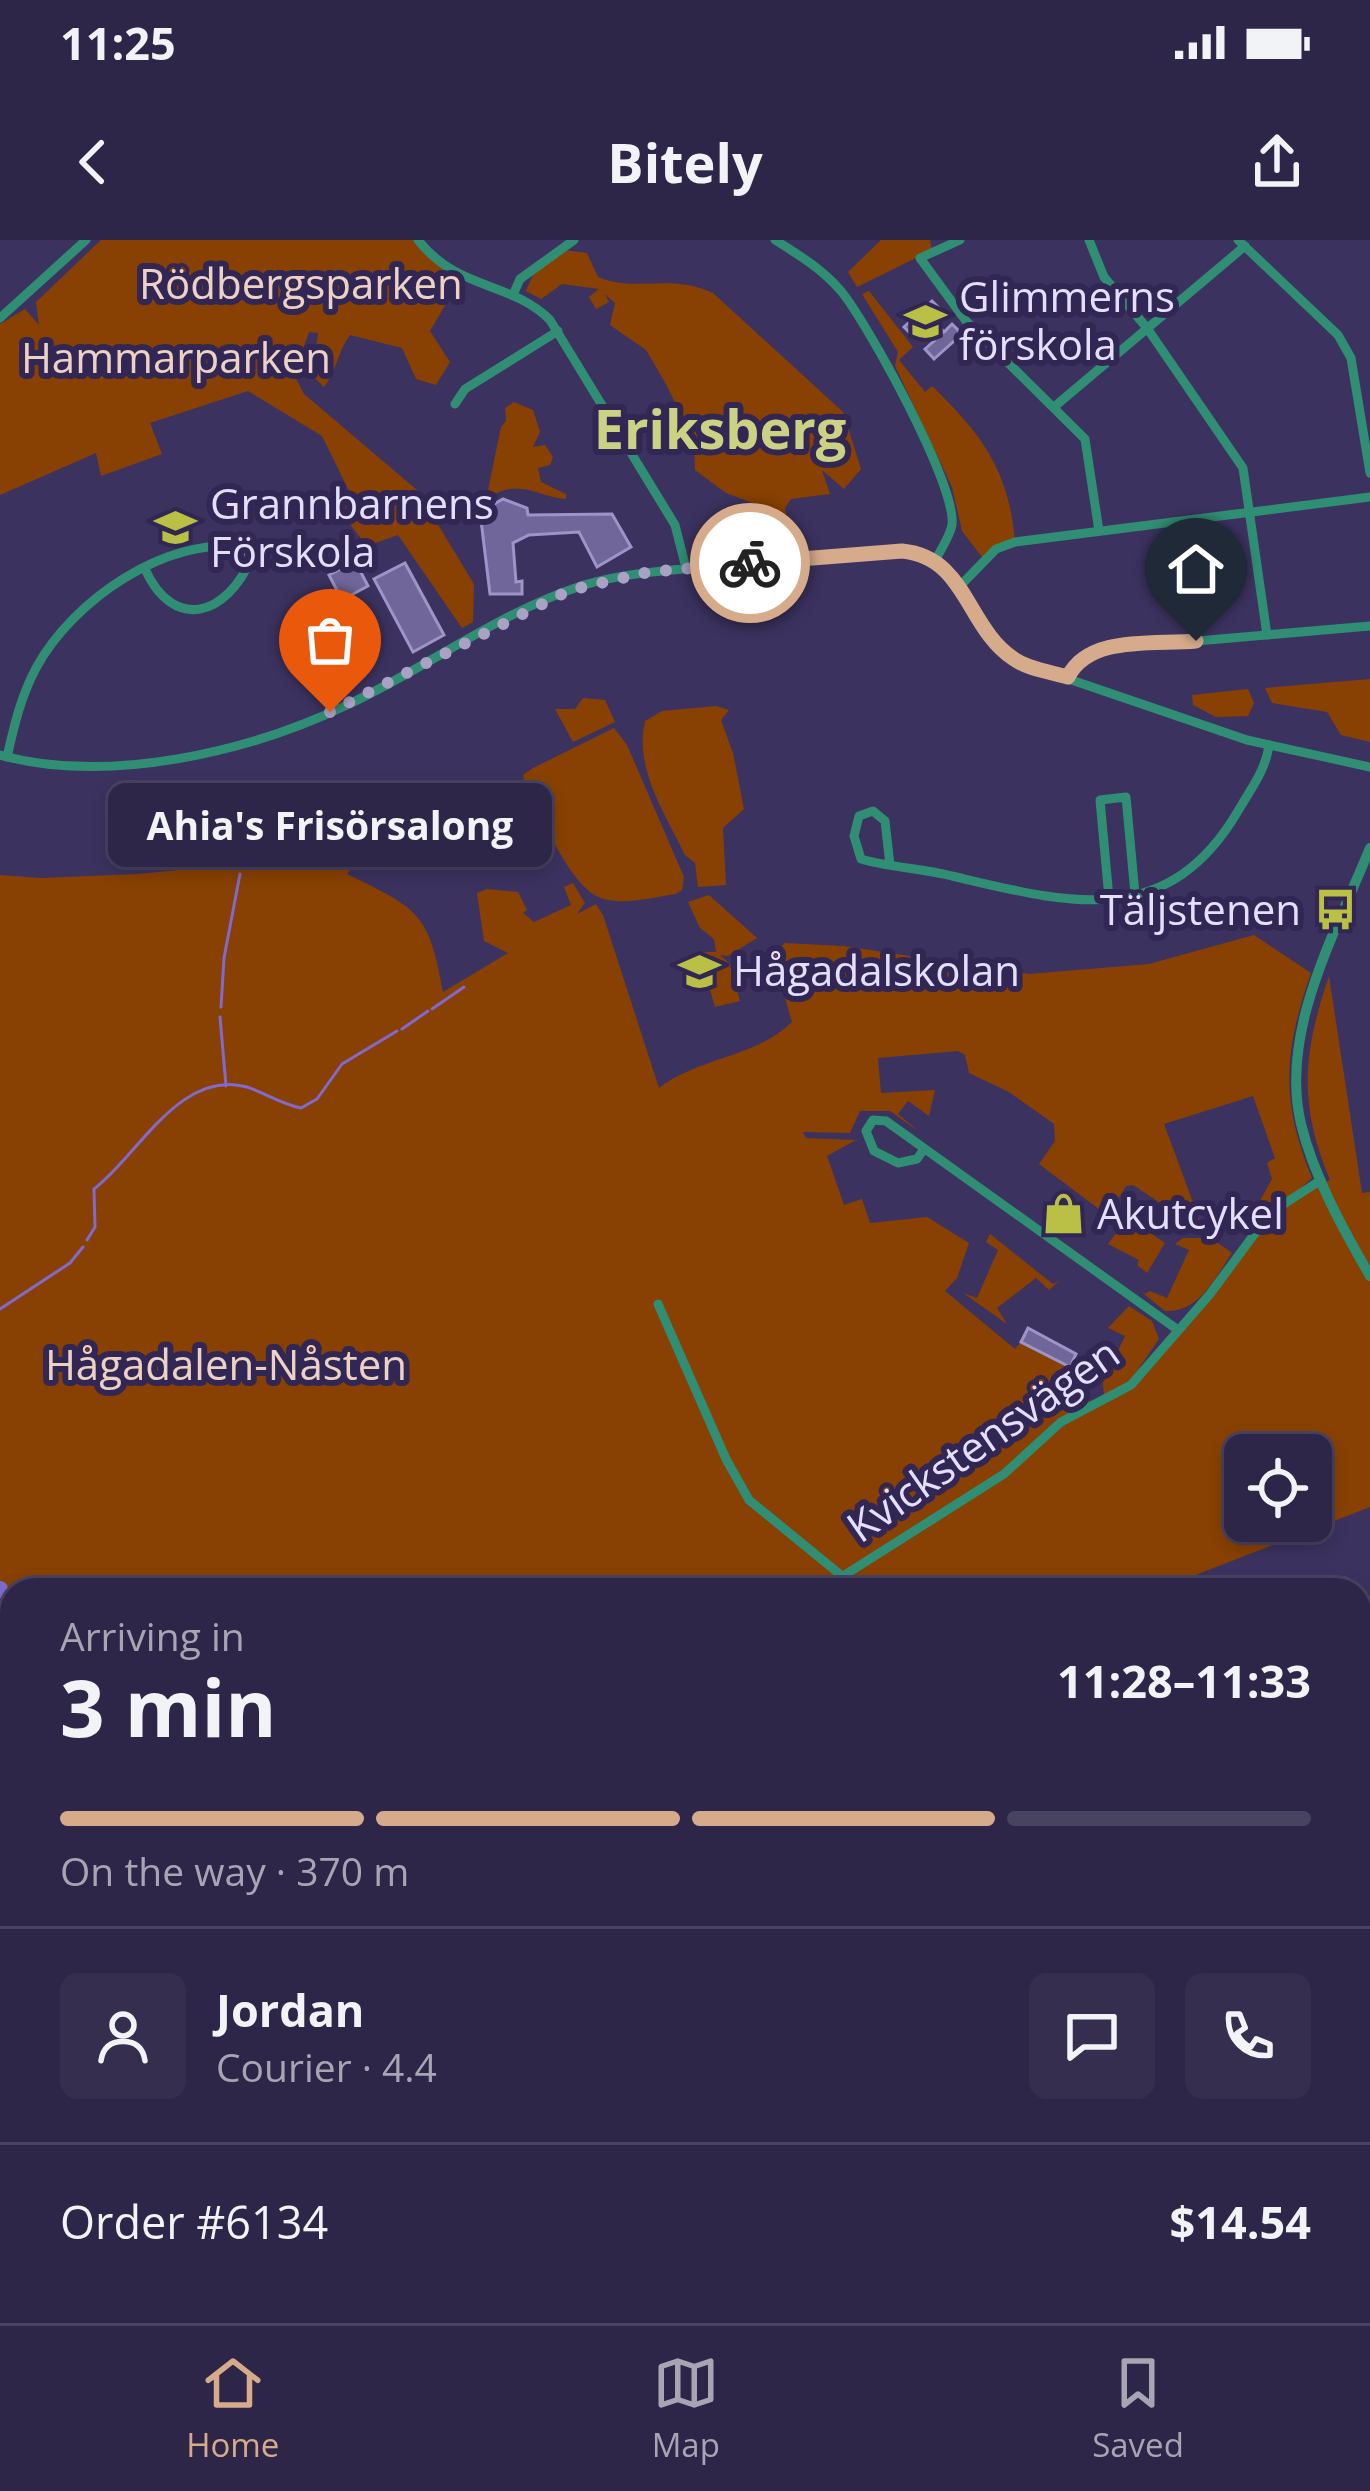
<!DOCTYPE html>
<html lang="en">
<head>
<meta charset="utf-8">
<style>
  body { margin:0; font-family:"Open Sans",sans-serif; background:#352e4f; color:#f1f3f6; height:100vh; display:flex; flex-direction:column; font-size:45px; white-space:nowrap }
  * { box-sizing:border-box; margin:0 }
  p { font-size:39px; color:#a7a5b4 }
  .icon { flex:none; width:66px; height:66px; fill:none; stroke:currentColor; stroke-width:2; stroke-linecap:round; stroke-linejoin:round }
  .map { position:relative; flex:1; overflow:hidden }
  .details { position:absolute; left:0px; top:1338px; width:1371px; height:747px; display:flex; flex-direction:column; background:#2d2648; border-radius:36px 36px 0 0; box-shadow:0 6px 18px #0003,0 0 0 3px #484360 }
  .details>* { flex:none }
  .tools { position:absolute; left:1224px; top:1194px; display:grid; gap:24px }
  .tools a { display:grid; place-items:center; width:108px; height:108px; border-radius:18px; background:#2d2648; box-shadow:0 6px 18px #0003,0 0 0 3px #484360; font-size:60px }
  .pin { position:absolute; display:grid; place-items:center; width:102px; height:102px; color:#fff; margin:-123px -51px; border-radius:50% 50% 50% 0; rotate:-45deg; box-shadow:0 0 12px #0007 }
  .pin .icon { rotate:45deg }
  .courier { position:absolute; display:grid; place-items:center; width:120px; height:120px; margin:-60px; border:9px solid #d6ab8b; border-radius:50%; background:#fff; color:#222; box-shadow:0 3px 15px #0007 }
  .bubble { position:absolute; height:84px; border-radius:18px; background:#2d2648; box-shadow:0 6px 18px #0003,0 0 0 3px #484360; font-size:39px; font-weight:700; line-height:84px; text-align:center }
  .overview em { font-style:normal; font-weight:700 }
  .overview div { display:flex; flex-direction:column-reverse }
  .overview { display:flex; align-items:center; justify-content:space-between; height:204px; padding:0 60px }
  h1 { font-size:78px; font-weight:700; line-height:90px }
  .bar { display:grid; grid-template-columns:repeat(4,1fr); gap:18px 12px; align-content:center; height:144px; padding:0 60px }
  .bar i { height:15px; border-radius:9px; background:#484360 }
  .bar .selected { background:#d6ab8b }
  .bar p { grid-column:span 4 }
  .line { display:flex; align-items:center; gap:30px; padding:0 60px; border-top:3px solid #484360 }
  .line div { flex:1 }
  .round { display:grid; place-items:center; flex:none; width:126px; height:126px; border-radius:18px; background:#352e4f }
  .status { display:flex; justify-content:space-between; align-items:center; height:84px; padding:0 60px; background:#2d2648; direction:ltr }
  .status svg { height:33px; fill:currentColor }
  header { display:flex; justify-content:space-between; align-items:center; height:156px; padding:0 60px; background:#2d2648; font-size:54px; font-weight:700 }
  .menu { display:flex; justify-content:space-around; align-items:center; height:168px; border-top:3px solid #484360; background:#2d2648; font-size:33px; color:#a7a5b4 }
  .menu a { display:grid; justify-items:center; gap:6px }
  .menu .selected { color:#d6ab8b }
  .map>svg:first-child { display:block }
  .green { fill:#884102; fill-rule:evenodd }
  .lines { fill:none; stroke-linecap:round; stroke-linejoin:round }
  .stream { stroke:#8169cf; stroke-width:3 }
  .river { stroke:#8169cf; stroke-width:16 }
  .building { fill:#706699; stroke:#9d94c9; stroke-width:3 }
  .minor { stroke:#308e75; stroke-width:9 }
  .tertiary { stroke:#308e75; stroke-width:10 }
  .done { stroke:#a9a2c5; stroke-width:12; stroke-dasharray:0 21.6 }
  .route { stroke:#d6ab8b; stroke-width:15 }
  .labels { text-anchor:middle; stroke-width:12; stroke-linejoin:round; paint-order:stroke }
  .park-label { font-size:42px; fill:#edd2c3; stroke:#322754 }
  .poi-label { font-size:42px; fill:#e3dffc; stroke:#322754; text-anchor:start }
  .street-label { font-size:42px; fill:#e3dffc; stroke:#322754 }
  .district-label { font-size:54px; font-weight:bold; fill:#ccd284; stroke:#322754 }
</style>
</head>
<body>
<div class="status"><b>11:25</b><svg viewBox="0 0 49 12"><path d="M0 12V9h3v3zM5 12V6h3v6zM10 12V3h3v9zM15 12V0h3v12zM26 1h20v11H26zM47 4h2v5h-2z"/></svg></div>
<header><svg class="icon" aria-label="back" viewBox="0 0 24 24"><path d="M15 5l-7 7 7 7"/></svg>Bitely<svg class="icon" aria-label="share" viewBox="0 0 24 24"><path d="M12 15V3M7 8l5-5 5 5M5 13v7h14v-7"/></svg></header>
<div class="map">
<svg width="1370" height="2083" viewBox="0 0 1370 2083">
  <rect width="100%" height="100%" fill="#3c3260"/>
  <!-- green -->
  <g class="green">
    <path d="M 101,0 L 418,0 L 460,40 L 430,91 L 450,122 L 436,145 L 416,139 L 402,108 L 350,95 C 337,112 337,131 324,147 L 313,136 L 318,93 L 309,92 L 298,123 L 290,127 L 304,154 L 417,250 L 474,344 L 473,382 L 462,388 L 398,295 L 367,306 L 341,273 L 351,255 L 322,196 L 248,151 L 150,183 L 162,214 L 101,236 L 96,213 L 0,255 L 0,84 L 25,69 L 39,85 L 36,62 Z"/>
    <path d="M 881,0 L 930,0 L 932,10 L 857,47 L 848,32 Z"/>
    <path d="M 564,10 L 587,13 L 598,37 C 636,53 669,33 713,53 L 843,172 L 861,229 L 844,249 L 822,230 L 830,254 L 791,259 L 785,268 L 788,288 L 781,287 L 774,271 L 726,253 L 695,230 L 694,201 L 666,144 L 646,110 L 610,85 L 615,63 L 605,54 L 609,62 L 596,69 L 589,57 L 599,49 L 562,44 L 541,59 L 526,51 L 533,35 Z"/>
    <path d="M 869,51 L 913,107 L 899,120 L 925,152 L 932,146 C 982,195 1009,230 1015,302 L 985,321 L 962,291 L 952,247 L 895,126 L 898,112 L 862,54 Z"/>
    <path d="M 514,162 L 533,170 L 540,192 L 533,207 L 545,205 L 553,217 L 550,225 L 538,228 L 541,242 L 566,254 L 566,259 C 541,258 521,239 493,255 L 488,250 L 501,187 L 506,181 L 505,168 Z"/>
    <path d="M 1370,439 L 1370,502 L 1341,495 L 1327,472 L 1272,463 L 1265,448 Z"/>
    <path d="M 1248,449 L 1254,463 L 1248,476 L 1216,477 L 1193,465 L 1192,455 Z"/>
    <path d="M 583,458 L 605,460 L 615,482 L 573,502 L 555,469 L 575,469 Z"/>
    <path d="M 716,466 L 729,470 L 721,480 L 733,513 L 744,569 L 723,588 L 726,645 L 698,647 L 695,623 L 685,615 C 665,573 634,529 645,481 L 662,471 Z"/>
    <path d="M 614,488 L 627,505 L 684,637 L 682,650 L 676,654 C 653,657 623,666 601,658 C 571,649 538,570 524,541 L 523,535 L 533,528 Z"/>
    <path d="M 386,556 L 395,575 L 347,634 C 418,669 429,672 443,752 L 508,713 L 484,701 L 477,653 L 487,649 L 518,652 L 527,670 L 523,673 L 534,682 L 571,665 L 564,647 L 573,643 L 585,663 L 577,674 L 596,664 L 603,675 L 659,848 C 699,817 755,818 792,782 L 772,712 L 778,714 L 784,703 L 843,706 L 1029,734 L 1149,724 L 1254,695 L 1311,733 C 1284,811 1280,861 1312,938 L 1289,958 L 1330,940 C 1298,863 1303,813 1329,736 L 1362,953 L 1370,952 L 1370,1267 L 1157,1350 L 12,1350 L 12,2073 L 1359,2073 L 1359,2012 L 1370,2031 L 1370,2083 L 0,2083 L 0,635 L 41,638 L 138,634 L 268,621 ZM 958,811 L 965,815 L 969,833 L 1009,852 L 1054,884 L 1055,901 L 1039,924 L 1103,972 L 1111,970 L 1126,946 L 1133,945 L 1204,992 L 1164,884 L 1253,856 L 1275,918 L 1267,923 L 1272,939 L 1257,966 L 1269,973 L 1147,1129 L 1094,1165 L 1067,1137 L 1070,1127 L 1021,1102 L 1015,1109 L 945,1051 L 957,1038 L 969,1003 L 927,977 L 870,983 L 862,959 L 844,965 L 827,916 L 856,900 L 806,898 L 803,892 L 850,893 L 860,871 L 890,871 L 918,891 L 898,874 L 908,861 L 929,876 L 935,850 L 881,853 L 878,818 ZM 1245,1215 L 1311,1215 L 1311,1281 L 1245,1281 Z"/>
    <path d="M 709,655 L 757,698 L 728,716 L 720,715 L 729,723 L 740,761 L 715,767 L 699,712 L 716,712 L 714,699 L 700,688 L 688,662 Z"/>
    <path d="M 1121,973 L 1165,1003 L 1147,1033 L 1137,1025 L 1139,1020 L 1108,1004 L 1120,988 Z"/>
    <path d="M 990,994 L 1053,1044 L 1059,1041 L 1049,1050 L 1036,1038 L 997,1068 L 1007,1084 L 963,1053 L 977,1058 L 998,1010 L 986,1002 Z"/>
    <path d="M 1183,998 L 1211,998 L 1232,1013 C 1215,1038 1199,1073 1165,1071 L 1144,1054 L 1150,1051 L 1167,1058 L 1189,1010 L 1175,1004 Z"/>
    <path d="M 1129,1066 L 1152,1081 L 1159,1099 L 1131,1140 L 1104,1157 L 1103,1143 L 1125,1096 L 1108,1088 Z"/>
  </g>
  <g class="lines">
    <!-- stream -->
    <g class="stream">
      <path d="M 221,767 L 224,718 L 240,634"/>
      <path d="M 432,769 L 464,747"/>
      <path d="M 220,777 L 226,846"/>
      <path d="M 402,789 L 428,771"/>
      <path d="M 87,1000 L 95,987 L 94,949 C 137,917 180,828 247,847 C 265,853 281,864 301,868 L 317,859 L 342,824 L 397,791"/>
      <path d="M 0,1069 L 70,1023 L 83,1007"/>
    </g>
    <!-- river -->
    <g class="river">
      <path d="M 0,1349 L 9,1381 L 0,1405"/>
      <path d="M 0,1735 L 12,1735"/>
      <path d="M 0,1902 L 12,1885"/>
      <path d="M 0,2006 L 12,2015"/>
      <path d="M 72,2073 L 79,2083"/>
    </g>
  </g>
  <!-- building -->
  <g class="building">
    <path d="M 932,61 L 941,70 L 932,79 L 944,92 L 952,84 L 962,94 L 934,119 L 925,109 L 934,101 L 922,88 L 913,96 L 904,87 Z"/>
    <path d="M 503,259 L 527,268 L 528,275 L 612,274 L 631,307 L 597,327 L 579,292 L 529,295 L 513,303 L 516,342 L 522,341 L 522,354 L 490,354 L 480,272 Z"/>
    <path d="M 355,321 L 368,346 L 342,360 L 329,335 Z"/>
    <path d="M 405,323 L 444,395 L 413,412 L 374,339 Z"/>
    <path d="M 1028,1088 L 1076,1114 L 1070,1127 L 1021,1102 Z"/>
  </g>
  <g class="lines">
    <!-- minor -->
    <g class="minor">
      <path d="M 418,0 C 458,51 511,41 550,80 L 675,285 L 686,328"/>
      <path d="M 775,0 C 799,15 822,29 841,51 C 868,84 957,246 952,285 C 950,296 941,309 936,319"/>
      <path d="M 960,0 L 920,18 L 966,81 L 1085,199 L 1099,291"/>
      <path d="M 1089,0 L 1104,37 L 1147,88 L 1243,228 L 1267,395"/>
      <path d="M 1238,0 L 1338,95 L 1351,118 L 1370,233"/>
      <path d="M 513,55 L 520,39 L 574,0"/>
      <path d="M 0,78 L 86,0"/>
      <path d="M 455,164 L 465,149 L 558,91"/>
      <path d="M 1054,167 L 1245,6"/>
      <path d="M 959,347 L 996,309 L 1015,302 L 1370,257"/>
      <path d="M 1068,437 L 1077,420 L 1092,410 L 1370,386"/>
      <path d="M 0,515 C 108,545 249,512 347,465 C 427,428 499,372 584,345 C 628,332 674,330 720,326 C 780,321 841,316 902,311 C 962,317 974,385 1016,421 L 1247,500 L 1370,527"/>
      <path d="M 7,517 C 14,486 21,456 36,428 C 73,360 166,296 245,307 L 251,319 C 227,375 174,393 145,329"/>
      <path d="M 890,625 L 885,581 L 873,571 L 859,576 L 854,596 L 861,619 C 891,628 922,628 952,636 C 1067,663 1167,692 1238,571 C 1250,550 1266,530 1269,505"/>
      <path d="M 1109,658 L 1100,560 L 1126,557 L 1135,654"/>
      <path d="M 924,909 L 917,919 L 898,923 L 874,911 L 866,891 L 873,880 L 886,881 L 1178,1090"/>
      <path d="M 658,1064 L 726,1219 L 749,1260 L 842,1336"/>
      <path d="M 821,1350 L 1004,1234 L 1061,1182 L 1131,1145 L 1210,1054 L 1270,973 L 1321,940"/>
      <path d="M 1326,1350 L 1345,1341"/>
      <path d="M 1359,1463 L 1370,1457"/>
      <path d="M 1359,1581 L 1370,1600"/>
      <path d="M 1359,1743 L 1370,1736"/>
      <path d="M 1359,1756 L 1370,1775"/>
      <path d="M 0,1905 L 12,1908"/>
      <path d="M 1359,1926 L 1370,1945"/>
      <path d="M 1359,2050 L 1370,2040"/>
      <path d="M 429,2073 L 429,2083"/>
      <path d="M 1327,2083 L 1337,2073"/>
    </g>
    <!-- tertiary -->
    <path class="tertiary" d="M 1370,608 C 1336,692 1279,791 1301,884 C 1314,937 1343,989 1370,1036"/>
  </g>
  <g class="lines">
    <!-- done -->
    <path class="done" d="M 330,472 L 570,350 L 649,332 L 750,323"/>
    <!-- route -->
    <path class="route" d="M 750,323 L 902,311 C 967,317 966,388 1014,419 C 1028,429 1051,432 1068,437 C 1089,395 1153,405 1196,401"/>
  </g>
  <!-- icons -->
  <defs>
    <symbol id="school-bare" viewBox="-9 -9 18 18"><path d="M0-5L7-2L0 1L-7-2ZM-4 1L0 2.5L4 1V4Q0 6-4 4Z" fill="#bac045" stroke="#322754" stroke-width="2.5" paint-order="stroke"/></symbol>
    <symbol id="bus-bare" viewBox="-9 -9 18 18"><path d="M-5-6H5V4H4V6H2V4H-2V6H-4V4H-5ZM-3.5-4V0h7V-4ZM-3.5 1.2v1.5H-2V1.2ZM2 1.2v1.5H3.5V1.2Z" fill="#bac045" stroke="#322754" stroke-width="2.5" paint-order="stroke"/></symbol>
    <symbol id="shop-bare" viewBox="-9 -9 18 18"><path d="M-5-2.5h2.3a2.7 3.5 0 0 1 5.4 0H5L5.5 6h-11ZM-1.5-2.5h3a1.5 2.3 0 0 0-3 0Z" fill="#bac045" stroke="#322754" stroke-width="2.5" paint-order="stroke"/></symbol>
  </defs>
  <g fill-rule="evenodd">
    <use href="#school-bare" x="896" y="52" width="59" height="59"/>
    <use href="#school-bare" x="146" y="258" width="59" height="59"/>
    <use href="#bus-bare" x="1306" y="640" width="59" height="59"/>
    <use href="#school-bare" x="670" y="702" width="59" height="59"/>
    <use href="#shop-bare" x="1034" y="944" width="59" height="59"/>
  </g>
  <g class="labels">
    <!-- park labels -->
    <g class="park-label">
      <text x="301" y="59">Rödbergsparken</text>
      <text x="176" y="133">Hammarparken</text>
      <text x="226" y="1140">Hågadalen-Nåsten</text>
    </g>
    <!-- poi labels -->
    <g class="poi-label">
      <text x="959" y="72">Glimmerns<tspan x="959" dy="48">förskola</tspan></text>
      <text x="210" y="279">Grannbarnens<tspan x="210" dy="48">Förskola</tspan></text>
      <text x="1301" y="685" text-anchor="end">Täljstenen</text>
      <text x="733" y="746">Hågadalskolan</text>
      <text x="1097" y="989">Akutcykel</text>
    </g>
    <!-- street labels -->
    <g class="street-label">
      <text transform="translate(983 1200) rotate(-35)" y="15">Kvickstensvägen</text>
    </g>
    <!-- district labels -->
    <g class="district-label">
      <text x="720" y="209">Eriksberg</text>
    </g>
  </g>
</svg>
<div class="tools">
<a><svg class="icon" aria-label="locate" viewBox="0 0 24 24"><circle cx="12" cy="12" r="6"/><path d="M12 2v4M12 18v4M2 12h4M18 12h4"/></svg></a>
</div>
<div class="pin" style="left:330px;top:472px;background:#ea580c"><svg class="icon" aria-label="bag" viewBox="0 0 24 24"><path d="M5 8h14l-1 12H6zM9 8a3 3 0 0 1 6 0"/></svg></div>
<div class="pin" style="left:1196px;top:401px;background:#1f2937"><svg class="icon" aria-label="home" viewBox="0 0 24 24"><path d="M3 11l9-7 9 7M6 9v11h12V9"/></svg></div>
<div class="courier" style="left:750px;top:323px"><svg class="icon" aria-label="bike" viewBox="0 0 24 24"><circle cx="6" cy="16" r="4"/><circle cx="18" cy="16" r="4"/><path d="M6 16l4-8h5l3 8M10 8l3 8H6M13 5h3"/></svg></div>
<div class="bubble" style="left:108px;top:543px;width:444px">Ahia's Frisörsalong</div>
<section class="details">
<div class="overview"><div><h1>3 min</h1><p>Arriving in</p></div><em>11:28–11:33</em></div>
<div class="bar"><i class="selected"></i><i class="selected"></i><i class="selected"></i><i></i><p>On the way · 370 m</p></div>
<div class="line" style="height:216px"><a class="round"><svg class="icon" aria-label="person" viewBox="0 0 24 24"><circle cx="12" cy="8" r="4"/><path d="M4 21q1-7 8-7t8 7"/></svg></a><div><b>Jordan</b><p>Courier · 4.4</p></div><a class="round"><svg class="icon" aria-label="chat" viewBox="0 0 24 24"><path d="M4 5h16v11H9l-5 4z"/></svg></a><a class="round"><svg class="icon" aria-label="phone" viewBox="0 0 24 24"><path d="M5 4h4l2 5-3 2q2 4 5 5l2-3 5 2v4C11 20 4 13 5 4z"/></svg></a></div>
<div class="line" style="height:156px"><div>Order #6134</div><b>$14.54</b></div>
</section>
</div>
<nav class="menu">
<a class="selected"><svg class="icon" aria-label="home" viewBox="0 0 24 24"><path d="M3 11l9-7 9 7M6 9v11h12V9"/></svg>Home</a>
<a><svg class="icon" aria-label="map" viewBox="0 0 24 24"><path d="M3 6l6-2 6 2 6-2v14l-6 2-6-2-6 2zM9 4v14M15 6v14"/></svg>Map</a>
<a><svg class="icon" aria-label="saved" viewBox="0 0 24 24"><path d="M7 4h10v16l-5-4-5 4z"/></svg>Saved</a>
</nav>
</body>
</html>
